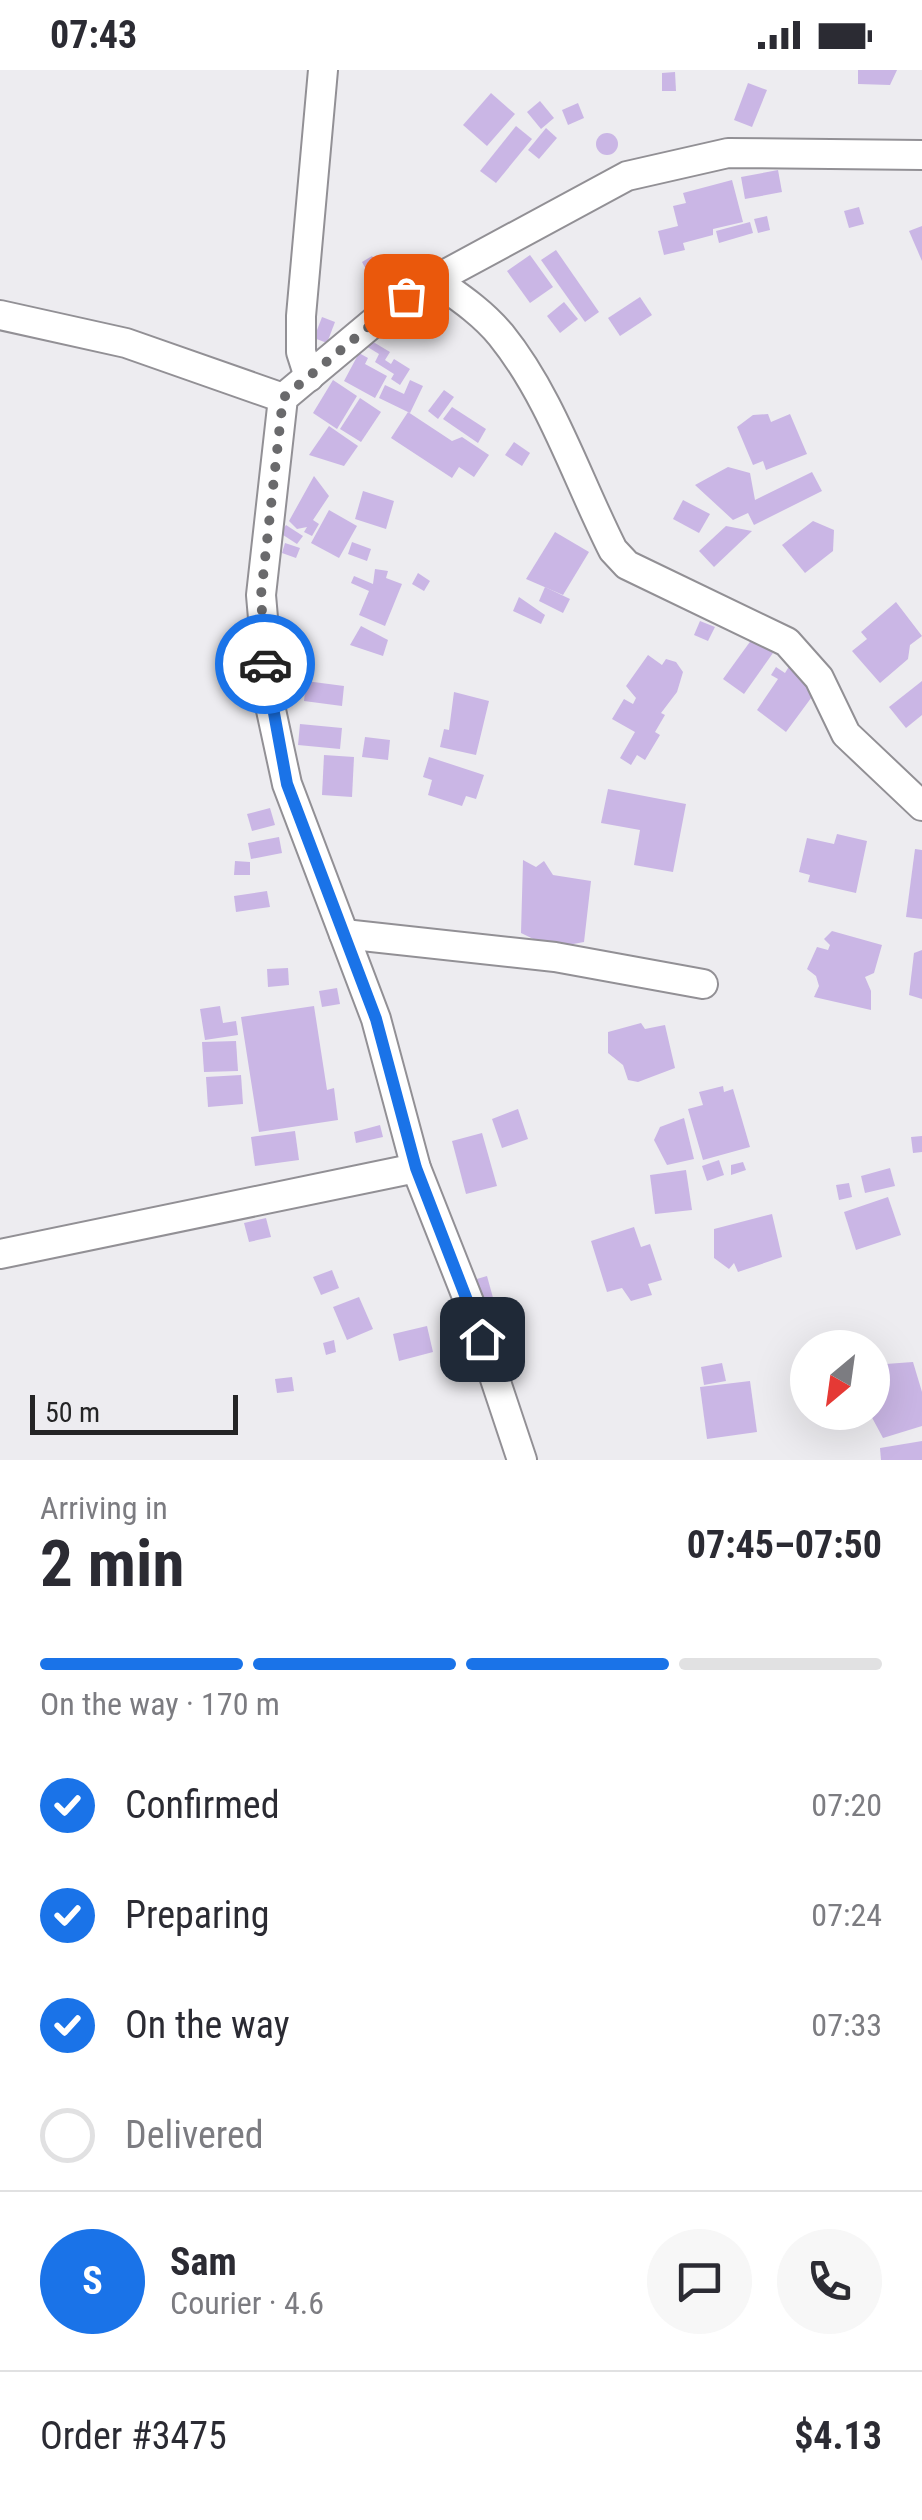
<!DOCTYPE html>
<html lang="en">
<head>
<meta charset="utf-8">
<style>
  body { margin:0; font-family:"Roboto Condensed",sans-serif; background:#f7f7f7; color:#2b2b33; height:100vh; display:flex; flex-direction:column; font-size:38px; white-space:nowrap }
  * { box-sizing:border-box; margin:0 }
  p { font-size:32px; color:#7c7c81 }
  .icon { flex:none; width:55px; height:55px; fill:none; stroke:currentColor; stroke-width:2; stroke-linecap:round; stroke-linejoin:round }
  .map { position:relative; height:1390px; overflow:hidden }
  .side { display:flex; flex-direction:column; background:#fff; flex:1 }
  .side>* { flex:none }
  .needle { width:65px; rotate:209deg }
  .tools { position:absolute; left:790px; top:1260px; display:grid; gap:20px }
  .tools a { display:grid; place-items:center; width:100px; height:100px; border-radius:50%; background:#fff; box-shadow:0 10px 40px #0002; font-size:50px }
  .scale { position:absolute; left:30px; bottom:25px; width:208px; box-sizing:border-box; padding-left:10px; border:5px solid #242425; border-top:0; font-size:28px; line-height:35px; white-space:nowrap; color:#242425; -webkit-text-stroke:8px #edecf0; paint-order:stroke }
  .pin { position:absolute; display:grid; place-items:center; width:85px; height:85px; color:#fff; margin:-42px; border-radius:20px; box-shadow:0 5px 15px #0006 }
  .courier { position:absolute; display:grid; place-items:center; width:100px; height:100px; margin:-50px; border:8px solid #1a73e8; border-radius:50%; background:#fff; color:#222; box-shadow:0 2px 12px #0007 }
  .head em { font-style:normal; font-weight:700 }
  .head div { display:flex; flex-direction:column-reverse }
  .head { display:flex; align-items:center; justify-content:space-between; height:170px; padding:0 40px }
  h1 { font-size:65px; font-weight:700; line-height:75px }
  .bar { display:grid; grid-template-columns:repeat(4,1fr); gap:15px 10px; align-content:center; height:120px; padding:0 40px }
  .bar i { height:12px; border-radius:8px; background:#e1e1e2 }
  .bar .selected { background:#1a73e8 }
  .bar p { grid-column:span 4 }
  .line { display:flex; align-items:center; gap:25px; padding:0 40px; border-top:2px solid #e1e1e2 }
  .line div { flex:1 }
  .round { display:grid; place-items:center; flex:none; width:105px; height:105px; border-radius:52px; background:#f7f7f7 }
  ol { padding:0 40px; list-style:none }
  li { display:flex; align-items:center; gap:30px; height:110px }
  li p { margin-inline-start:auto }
  li .icon { padding:10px; border-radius:50%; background:#1a73e8; color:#fff; stroke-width:4 }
  li:last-child { color:#7c7c81 }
  li i { width:55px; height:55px; border:5px solid #e1e1e2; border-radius:50% }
  .status { display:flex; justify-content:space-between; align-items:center; height:70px; padding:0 50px; background:#fff; direction:ltr }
  .status svg { height:28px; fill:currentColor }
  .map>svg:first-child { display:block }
  .building { fill:#cab6e5 }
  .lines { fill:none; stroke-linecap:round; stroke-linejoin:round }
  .street-casing { stroke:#929095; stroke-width:32 }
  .street { stroke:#fff; stroke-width:28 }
  .done { stroke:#6a6a6c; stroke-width:10; stroke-dasharray:0 18 }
  .route { stroke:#1a73e8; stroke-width:12 }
</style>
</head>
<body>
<div class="status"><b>07:43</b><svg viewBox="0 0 49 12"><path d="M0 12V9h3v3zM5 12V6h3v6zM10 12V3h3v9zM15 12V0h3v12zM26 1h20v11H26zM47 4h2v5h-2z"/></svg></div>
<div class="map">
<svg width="922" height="1390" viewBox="0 0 922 1390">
  <rect width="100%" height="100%" fill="#edecf0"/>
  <!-- building -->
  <g class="building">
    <path d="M 858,0 L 897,0 L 890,15 L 858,14 Z"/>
    <path d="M 675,2 L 676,21 L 662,21 L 662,3 Z"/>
    <path d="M 748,13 L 767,20 L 752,57 L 734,50 Z"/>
    <path d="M 491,23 L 515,44 L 487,76 L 463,55 Z"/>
    <path d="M 540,31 L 554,48 L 541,59 L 527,42 Z"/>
    <path d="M 578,33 L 584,48 L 568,55 L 562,40 Z"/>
    <path d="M 516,56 L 532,69 L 496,113 L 480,101 Z"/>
    <path d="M 546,58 L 557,68 L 539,89 L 528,80 Z"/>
    <circle cx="607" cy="74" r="11"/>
    <path d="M 778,100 L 782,122 L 745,129 L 741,107 Z"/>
    <path d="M 732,110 L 743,152 L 713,159 L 713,165 L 683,173 L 685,180 L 664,185 L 658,161 L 678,156 L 673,136 L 686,133 L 683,123 Z"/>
    <path d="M 859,137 L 864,154 L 849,158 L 844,141 Z"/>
    <path d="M 767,146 L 770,160 L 758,163 L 754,149 Z"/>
    <path d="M 750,152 L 753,163 L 719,173 L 716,161 Z"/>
    <path d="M 922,156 L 922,191 L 909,161 Z"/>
    <path d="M 556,180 L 599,242 L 585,252 L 541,190 Z"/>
    <path d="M 530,185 L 553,217 L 530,233 L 507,201 Z"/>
    <path d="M 372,186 L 379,197 L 368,203 L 362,192 Z"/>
    <path d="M 640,227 L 652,245 L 620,266 L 608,248 Z"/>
    <path d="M 564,232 L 578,249 L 560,263 L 547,246 Z"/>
    <path d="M 322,247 L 335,252 L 327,273 L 314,268 Z"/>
    <path d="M 370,270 L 390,282 L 385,290 L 391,294 L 394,289 L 410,299 L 400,315 L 391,309 L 394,304 L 375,292 L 379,284 L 366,276 Z"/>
    <path d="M 359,283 L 368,288 L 365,294 L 387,306 L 375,328 L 344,311 Z"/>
    <path d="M 333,310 L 357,326 L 337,359 L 313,343 Z"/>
    <path d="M 410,310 L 423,316 L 410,343 L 379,328 L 385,315 L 404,324 Z"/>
    <path d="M 444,320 L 454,327 L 438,349 L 428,341 Z"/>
    <path d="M 360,328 L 381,342 L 361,372 L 340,359 Z"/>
    <path d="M 452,337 L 486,359 L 478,373 L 443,349 Z"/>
    <path d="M 408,342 L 452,371 L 462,367 L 489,385 L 474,407 L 459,397 L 452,408 L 391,368 Z"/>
    <path d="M 768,344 L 771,352 L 790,344 L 807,384 L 766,400 L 763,391 L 753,395 L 737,357 L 753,345 Z"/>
    <path d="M 329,356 L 358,376 L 344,396 L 309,385 Z"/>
    <path d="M 514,372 L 530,383 L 522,396 L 505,385 Z"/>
    <path d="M 728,397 L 750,403 L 755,430 L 812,402 L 822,421 L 754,455 L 748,443 L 733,450 L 695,415 Z"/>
    <path d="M 314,406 L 329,426 L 313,450 L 319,454 L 312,466 L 304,462 L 307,457 L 297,459 L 289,451 Z"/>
    <path d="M 363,421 L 394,431 L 386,459 L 355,449 Z"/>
    <path d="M 683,430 L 710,444 L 699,463 L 673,449 Z"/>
    <path d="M 329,440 L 357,456 L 339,488 L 311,473 Z"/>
    <path d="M 813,451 L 834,460 L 833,481 L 805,503 L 782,475 Z"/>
    <path d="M 286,455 L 303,466 L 297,474 L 280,463 Z"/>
    <path d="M 726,456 L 752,461 L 714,497 L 699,481 Z"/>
    <path d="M 555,462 L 589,482 L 563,525 L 526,509 Z"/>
    <path d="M 352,472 L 371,479 L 367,491 L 348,484 Z"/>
    <path d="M 285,473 L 300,478 L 296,488 L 282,483 Z"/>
    <path d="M 375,499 L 388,501 L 386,508 L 402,514 L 385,556 L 359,545 L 369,521 L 351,513 L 354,506 L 373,514 Z"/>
    <path d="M 418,503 L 430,511 L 424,521 L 412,514 Z"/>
    <path d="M 545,517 L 570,529 L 563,543 L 539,531 Z"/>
    <path d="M 519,527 L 545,545 L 541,554 L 513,541 Z"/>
    <path d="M 896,532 L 922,566 L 910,575 L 908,589 L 880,613 L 852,581 L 867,569 L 861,562 Z"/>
    <path d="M 700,551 L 715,557 L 708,571 L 694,565 Z"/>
    <path d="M 361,556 L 388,570 L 383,586 L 350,575 Z"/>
    <path d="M 752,569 L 773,583 L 744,624 L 723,609 Z"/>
    <path d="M 648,585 L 662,595 L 666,589 L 676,592 L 683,602 L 677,622 L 661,643 L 665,645 L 655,662 L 660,665 L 645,690 L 637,685 L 631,695 L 620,688 L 635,662 L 612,649 L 624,629 L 633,634 L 636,628 L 626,616 Z"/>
    <path d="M 793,590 L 814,624 L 786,662 L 757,640 L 778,609 L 771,605 L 776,597 L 785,603 Z"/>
    <path d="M 306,611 L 344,616 L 342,636 L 304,631 Z"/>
    <path d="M 922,611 L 922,645 L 906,658 L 889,637 Z"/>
    <path d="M 454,622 L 489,631 L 476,685 L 440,677 L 444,659 L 449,660 Z"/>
    <path d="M 300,654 L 342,658 L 340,679 L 298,675 Z"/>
    <path d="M 365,667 L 390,670 L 388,690 L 362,687 Z"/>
    <path d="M 324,685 L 354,687 L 352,727 L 322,725 Z"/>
    <path d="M 429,687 L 484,705 L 476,729 L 466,726 L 462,736 L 428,725 L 432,710 L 423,707 Z"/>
    <path d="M 608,719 L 686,734 L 673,802 L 634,795 L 640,760 L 601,753 Z"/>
    <path d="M 270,738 L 275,755 L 252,761 L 247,744 Z"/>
    <path d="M 837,764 L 867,771 L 856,823 L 808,812 L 810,805 L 799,802 L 807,768 L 834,774 Z"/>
    <path d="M 279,767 L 282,783 L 251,789 L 248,773 Z"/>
    <path d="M 915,779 L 922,780 L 922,849 L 906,847 Z"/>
    <path d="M 523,790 L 536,797 L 544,791 L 553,805 L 591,811 L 584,872 L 552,878 L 521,863 Z"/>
    <path d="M 235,791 L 250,792 L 250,805 L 234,805 Z"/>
    <path d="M 267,821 L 270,837 L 236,842 L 234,826 Z"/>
    <path d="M 832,861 L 882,875 L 874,903 L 865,907 L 871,921 L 871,940 L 814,927 L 819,916 L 816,906 L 807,899 L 817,877 L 828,880 L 830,875 L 824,869 Z"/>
    <path d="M 922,880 L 922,929 L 909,925 L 914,883 Z"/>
    <path d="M 288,898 L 289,915 L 268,917 L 267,899 Z"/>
    <path d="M 337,918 L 340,934 L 322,937 L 319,921 Z"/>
    <path d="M 220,936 L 223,953 L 236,951 L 238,965 L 205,970 L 200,939 Z"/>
    <path d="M 314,936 L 327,1020 L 334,1018 L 338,1050 L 259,1062 L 241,947 Z"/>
    <path d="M 641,953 L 645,959 L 665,955 L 675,998 L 638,1012 L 628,1010 L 623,995 L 608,983 L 608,962 Z"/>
    <path d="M 236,971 L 238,1001 L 204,1002 L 202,972 Z"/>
    <path d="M 241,1005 L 243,1034 L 208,1037 L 206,1007 Z"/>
    <path d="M 723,1016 L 724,1022 L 733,1019 L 750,1077 L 703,1090 L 688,1039 L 703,1035 L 699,1022 Z"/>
    <path d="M 518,1039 L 528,1069 L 502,1078 L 492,1049 Z"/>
    <path d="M 684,1048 L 694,1089 L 667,1095 L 654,1070 L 660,1057 Z"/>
    <path d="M 380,1055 L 383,1067 L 356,1073 L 354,1062 Z"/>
    <path d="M 295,1061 L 299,1090 L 255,1096 L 251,1067 Z"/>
    <path d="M 482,1063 L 497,1116 L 466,1124 L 452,1071 Z"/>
    <path d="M 922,1066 L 922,1082 L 913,1083 L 911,1067 Z"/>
    <path d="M 719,1090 L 724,1105 L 707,1111 L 702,1096 Z"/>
    <path d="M 743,1092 L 746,1100 L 731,1105 L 731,1095 Z"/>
    <path d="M 890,1098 L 895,1116 L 865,1123 L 861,1106 Z"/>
    <path d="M 686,1100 L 692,1140 L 655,1144 L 650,1105 Z"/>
    <path d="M 849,1113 L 852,1127 L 839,1130 L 836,1115 Z"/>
    <path d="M 888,1127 L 901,1165 L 856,1180 L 844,1142 Z"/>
    <path d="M 772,1144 L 782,1187 L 738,1202 L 734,1193 L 729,1199 L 714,1188 L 714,1159 Z"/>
    <path d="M 266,1148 L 271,1167 L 249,1172 L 244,1153 Z"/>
    <path d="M 634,1157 L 641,1177 L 650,1174 L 662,1210 L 648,1214 L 652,1225 L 631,1231 L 622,1218 L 607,1222 L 591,1171 Z"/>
    <path d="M 332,1200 L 339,1218 L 321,1225 L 313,1207 Z"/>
    <path d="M 487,1206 L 495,1235 L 478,1240 L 470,1211 Z"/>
    <path d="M 359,1227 L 373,1259 L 347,1270 L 333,1237 Z"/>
    <path d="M 427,1256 L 433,1282 L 399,1291 L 393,1264 Z"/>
    <path d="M 334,1270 L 336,1282 L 326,1285 L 323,1273 Z"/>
    <path d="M 913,1292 L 922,1322 L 922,1356 L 883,1368 L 869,1342 L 879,1331 L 872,1316 L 872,1295 Z"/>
    <path d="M 722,1293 L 726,1311 L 704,1315 L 701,1297 Z"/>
    <path d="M 292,1307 L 294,1321 L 277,1323 L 275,1309 Z"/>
    <path d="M 750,1311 L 757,1362 L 707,1369 L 700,1317 Z"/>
    <path d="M 922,1371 L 922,1390 L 881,1390 L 880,1378 Z"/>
  </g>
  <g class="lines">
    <defs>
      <g id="street">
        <path d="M 435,210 C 459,227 482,242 501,265 C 551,327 577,409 613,480 L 627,495 L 787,572 L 819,608 L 846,664 L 922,736"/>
        <path d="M 0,245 L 126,273 L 283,328"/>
        <path d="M 309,307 L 301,282 L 301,246 L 323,0"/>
        <path d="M 344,864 L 555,887 L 703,914"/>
        <path d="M 0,1184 L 416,1098"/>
        <path d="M 522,1390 L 471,1237 L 416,1098 L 376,949 L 287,714 L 271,640 L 261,525 L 283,328 L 405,226 L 627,106 L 728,83 L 922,85"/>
      </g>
    </defs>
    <!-- street casing -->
    <use href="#street" class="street-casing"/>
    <!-- street -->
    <use href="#street" class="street"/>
  </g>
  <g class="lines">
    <!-- done -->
    <path class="done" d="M 265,594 L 261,525 L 283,328 L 406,226"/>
    <!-- route -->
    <path class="route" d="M 265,594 L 287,714 L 376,949 L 416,1098 L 482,1269"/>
  </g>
</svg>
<div class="tools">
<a><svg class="needle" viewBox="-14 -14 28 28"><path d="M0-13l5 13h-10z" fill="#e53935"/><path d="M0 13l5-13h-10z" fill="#7c7c81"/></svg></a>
</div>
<div class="scale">50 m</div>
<div class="pin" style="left:406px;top:226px;background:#ea580c"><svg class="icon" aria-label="bag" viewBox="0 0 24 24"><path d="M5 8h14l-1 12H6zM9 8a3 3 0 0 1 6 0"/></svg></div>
<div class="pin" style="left:482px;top:1269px;background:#1f2937"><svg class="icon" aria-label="home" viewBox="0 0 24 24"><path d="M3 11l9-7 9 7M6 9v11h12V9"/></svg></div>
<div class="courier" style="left:265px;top:594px"><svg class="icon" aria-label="car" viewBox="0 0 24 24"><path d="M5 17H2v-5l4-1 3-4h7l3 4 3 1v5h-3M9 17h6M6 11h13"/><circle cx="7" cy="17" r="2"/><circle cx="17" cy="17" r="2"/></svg></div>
</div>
<section class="side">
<div class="head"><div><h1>2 min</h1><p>Arriving in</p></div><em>07:45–07:50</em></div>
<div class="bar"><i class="selected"></i><i class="selected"></i><i class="selected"></i><i></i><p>On the way · 170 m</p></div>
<ol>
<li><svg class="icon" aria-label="check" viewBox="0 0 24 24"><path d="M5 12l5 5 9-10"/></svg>Confirmed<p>07:20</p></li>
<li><svg class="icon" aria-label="check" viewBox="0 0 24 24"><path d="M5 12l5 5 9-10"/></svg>Preparing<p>07:24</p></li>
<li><svg class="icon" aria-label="check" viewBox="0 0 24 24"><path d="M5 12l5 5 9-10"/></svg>On the way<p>07:33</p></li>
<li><i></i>Delivered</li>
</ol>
<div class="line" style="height:180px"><b class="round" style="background:#1a73e8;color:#fff">S</b><div><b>Sam</b><p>Courier · 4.6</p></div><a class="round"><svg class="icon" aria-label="chat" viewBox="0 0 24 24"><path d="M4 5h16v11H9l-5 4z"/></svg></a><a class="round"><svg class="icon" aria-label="phone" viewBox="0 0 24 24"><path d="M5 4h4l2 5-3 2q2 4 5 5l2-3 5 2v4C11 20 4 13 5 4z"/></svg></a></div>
<div class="line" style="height:130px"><div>Order #3475</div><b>$4.13</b></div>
</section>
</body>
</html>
